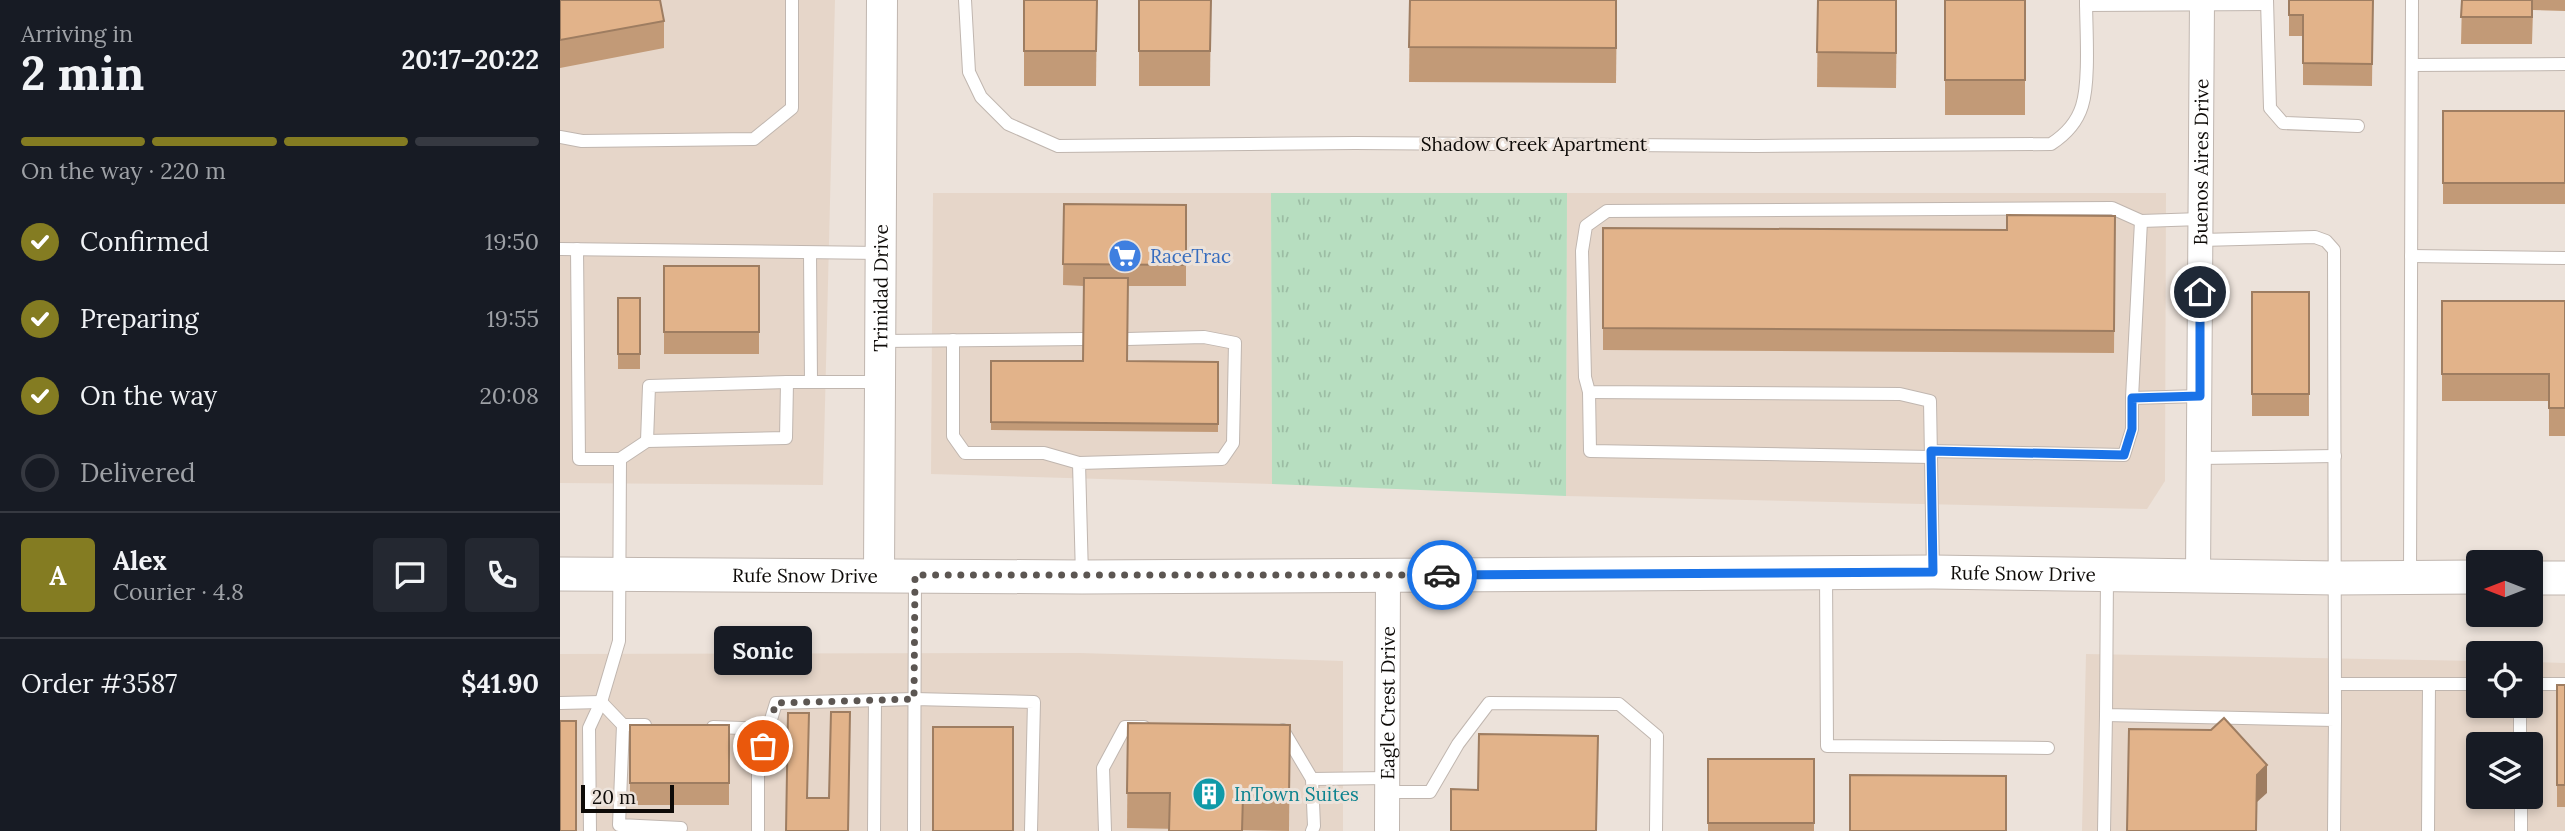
<!DOCTYPE html>
<html lang="en">
<head>
<meta charset="utf-8">
<style>
  body { margin:0; font-family:Lora,serif; background:#242831; color:#f1f3f6; height:100vh; display:flex; flex-direction:column; font-size:26px; white-space:nowrap }
  * { box-sizing:border-box; margin:0 }
  p { font-size:23px; color:#9ea1a6 }
  .icon { flex:none; width:38px; height:38px; fill:none; stroke:currentColor; stroke-width:2; stroke-linecap:round; stroke-linejoin:round }
  .map { position:relative; flex:1; overflow:hidden }
  .sheet { display:flex; flex-direction:column; background:#171b24; width:560px }
  .sheet>* { flex:none }
  .needle { width:46px; rotate:270deg }
  .controls { position:absolute; left:1906px; top:550px; display:grid; gap:14px }
  .controls a { display:grid; place-items:center; width:77px; height:77px; border-radius:7px; background:#171b24; box-shadow:0 4px 10px #0003; font-size:35px }
  .scale { position:absolute; left:21px; bottom:18px; width:93px; box-sizing:border-box; padding-left:7px; border:4px solid #0e0b08; border-top:0; font-size:19px; line-height:24px; white-space:nowrap; color:#0e0b08; -webkit-text-stroke:5px #ece2da; paint-order:stroke }
  .pin { position:absolute; display:grid; place-items:center; width:60px; height:60px; color:#fff; margin:-30px; border:4px solid #fff; border-radius:50%; box-shadow:0 2px 7px #0007 }
  .courier { position:absolute; display:grid; place-items:center; width:70px; height:70px; margin:-35px; border:5px solid #1a73e8; border-radius:50%; background:#fff; color:#222; box-shadow:0 2px 9px #0007 }
  .bubble { position:absolute; height:49px; border-radius:7px; background:#171b24; box-shadow:0 4px 10px #0003; font-size:23px; font-weight:700; line-height:49px; text-align:center }
  .summary em { font-style:normal; font-weight:700 }
  .summary div { display:flex; flex-direction:column-reverse }
  .summary { display:flex; align-items:center; justify-content:space-between; height:119px; padding:0 21px }
  h1 { font-size:46px; font-weight:700; line-height:52px }
  .bar { display:grid; grid-template-columns:repeat(4,1fr); gap:10px 7px; align-content:center; height:84px; padding:0 21px }
  .bar i { height:9px; border-radius:5px; background:#363941 }
  .bar .on { background:#847c22 }
  .bar p { grid-column:span 4 }
  .line { display:flex; align-items:center; gap:18px; padding:0 21px; border-top:2px solid #363941 }
  .line div { flex:1 }
  .round { display:grid; place-items:center; flex:none; width:74px; height:74px; border-radius:7px; background:#242831 }
  ol { padding:0 21px; list-style:none }
  li { display:flex; align-items:center; gap:21px; height:77px }
  li p { margin-inline-start:auto }
  li .icon { padding:7px; border-radius:50%; background:#847c22; color:#fff; stroke-width:4 }
  li:last-child { color:#9ea1a6 }
  li i { width:38px; height:38px; border:4px solid #363941; border-radius:50% }
  main { display:flex; flex:1; min-height:0 }
  .map>svg:first-child { display:block }
  .built { fill:#e6d6c9; fill-rule:evenodd }
  .grass { fill:url(#grass-tufts) }
  .lines { fill:none; stroke-linecap:round; stroke-linejoin:round }
  .service-casing { stroke:#c0b6af; stroke-width:14 }
  .minor-casing { stroke:#c0b6af; stroke-width:26 }
  .tertiary-casing { stroke:#c0b6af; stroke-width:32 }
  .secondary-casing { stroke:#c0b6af; stroke-width:35 }
  .service { stroke:#fff; stroke-width:12 }
  .minor { stroke:#fff; stroke-width:24 }
  .tertiary { stroke:#fff; stroke-width:30 }
  .secondary { stroke:#fff; stroke-width:33 }
  .wall { fill:#c29a77 }
  .shaded-wall { fill:#9e7d61 }
  .building { fill:#e2b38a; stroke:#9e7d61; stroke-width:2 }
  .done { stroke:#5c5652; stroke-width:7; stroke-dasharray:0 12.6 }
  .route { stroke:#1a73e8; stroke-width:9 }
  .labels { text-anchor:middle; stroke-width:6; stroke-linejoin:round; paint-order:stroke }
  .street-label { font-size:19px; fill:#0e0b08; stroke:#ece2da }
  .shop-label { font-size:19px; fill:#366cbe; stroke:#ece2da; text-anchor:start }
  .culture-label { font-size:19px; fill:#0d838f; stroke:#ece2da; text-anchor:start }
</style>
</head>
<body>
<main>
<section class="sheet">
<div class="summary"><div><h1>2 min</h1><p>Arriving in</p></div><em>20:17–20:22</em></div>
<div class="bar"><i class="on"></i><i class="on"></i><i class="on"></i><i></i><p>On the way · 220 m</p></div>
<ol>
<li><svg class="icon" aria-label="check" viewBox="0 0 24 24"><path d="M5 12l5 5 9-10"/></svg>Confirmed<p>19:50</p></li>
<li><svg class="icon" aria-label="check" viewBox="0 0 24 24"><path d="M5 12l5 5 9-10"/></svg>Preparing<p>19:55</p></li>
<li><svg class="icon" aria-label="check" viewBox="0 0 24 24"><path d="M5 12l5 5 9-10"/></svg>On the way<p>20:08</p></li>
<li><i></i>Delivered</li>
</ol>
<div class="line" style="height:126px"><b class="round" style="background:#847c22;color:#fff">A</b><div><b>Alex</b><p>Courier · 4.8</p></div><a class="round"><svg class="icon" aria-label="chat" viewBox="0 0 24 24"><path d="M4 5h16v11H9l-5 4z"/></svg></a><a class="round"><svg class="icon" aria-label="phone" viewBox="0 0 24 24"><path d="M5 4h4l2 5-3 2q2 4 5 5l2-3 5 2v4C11 20 4 13 5 4z"/></svg></a></div>
<div class="line" style="height:91px"><div>Order #3587</div><b>$41.90</b></div>
</section>
<div class="map">
<svg width="2005" height="831" viewBox="0 0 2005 831">
  <defs>
    <pattern id="grass-tufts" width="24" height="20" patternUnits="userSpaceOnUse" patternTransform="scale(1.75)"><rect width="24" height="20" fill="#b7dec0"/><path d="M3 7l-1-3M5 7V3M7 7l1-3M15 17l-1-3M17 17v-4M19 17l1-3" fill="none" stroke="#9cbda4"/></pattern>
  </defs>
  <rect width="100%" height="100%" fill="#ece2da"/>
  <!-- built -->
  <g class="built">
    <path d="M 0,0 L 275,0 L 263,485 L 0,483 Z"/>
    <path d="M 373,193 L 711,193 L 712,484 L 371,474 Z"/>
    <path d="M 1007,193 L 1606,193 L 1605,481 L 1587,509 L 1006,496 Z"/>
    <path d="M 520,653 L 783,661 L 783,831 L 0,831 L 0,654 Z"/>
    <path d="M 1526,654 L 1918,661 L 1918,705 L 1970,705 L 1971,662 L 2005,663 L 2005,831 L 1522,831 ZM 1918,744 L 1970,744 L 1970,796 L 1918,796 Z"/>
  </g>
  <!-- grass -->
  <path class="grass" d="M 711,193 L 1007,193 L 1006,496 L 712,484 Z"/>
  <g class="lines">
    <defs>
      <g id="service">
        <path d="M 405,0 L 409,72 L 421,97 L 448,124 L 498,146 L 795,143 L 1197,146 L 1491,144 C 1505,135 1517,122 1522,106 C 1530,81 1526,27 1526,0"/>
        <path d="M 1707,0 L 1710,108 L 1723,123 L 1798,126"/>
        <path d="M 1526,5 L 1707,4"/>
        <path d="M 1852,65 L 2005,64"/>
        <path d="M 0,137 L 22,141 L 194,139 L 232,108 L 232,0"/>
        <path d="M 1641,240 L 1755,237 L 1766,241 L 1774,250 L 1775,720"/>
        <path d="M 0,249 L 320,253"/>
        <path d="M 17,249 L 19,459 L 60,459 L 87,441 L 226,438 L 227,382 L 320,382"/>
        <path d="M 250,253 L 251,382"/>
        <path d="M 1851,256 L 2005,258"/>
        <path d="M 393,340 L 393,436 L 405,453 L 484,453 L 519,463"/>
        <path d="M 321,341 L 524,339"/>
        <path d="M 1029,392 L 1030,451 L 1371,457"/>
        <path d="M 1572,398 L 1581,221"/>
        <path d="M 87,441 L 89,386 L 227,382"/>
        <path d="M 1371,451 L 1564,455 L 1572,429 L 1572,398 L 1640,396"/>
        <path d="M 1640,458 L 1775,456"/>
        <path d="M 1373,572 L 1370,401 L 1340,394 L 1029,392 L 1025,377 L 1022,251 L 1026,226 L 1047,211 L 1552,208 L 1581,221 L 1641,219"/>
        <path d="M 1266,573 L 1267,746 L 1488,748"/>
        <path d="M 1547,575 L 1546,715 L 1775,720 L 1774,831"/>
        <path d="M 522,576 L 519,463 L 662,459 L 673,443 L 675,343 L 644,337 L 567,339"/>
        <path d="M 1850,578 L 1852,0"/>
        <path d="M 1775,684 L 1869,684 L 1868,831"/>
        <path d="M 1869,684 L 1918,684"/>
        <path d="M 1970,684 L 2005,684"/>
        <path d="M 0,703 L 41,702 L 63,725 L 85,725"/>
        <path d="M 1960,705 L 1960,744"/>
        <path d="M 63,725 L 59,825 L 121,828"/>
        <path d="M 153,727 L 208,729"/>
        <path d="M 723,730 L 752,779 L 828,778"/>
        <path d="M 828,792 L 870,792 L 898,744 L 929,703 L 1059,704 L 1097,736 L 1096,831"/>
        <path d="M 1961,796 L 1961,831"/>
        <path d="M 30,831 L 29,728 L 41,702 L 59,641 L 60,459"/>
        <path d="M 198,831 L 198,762 L 216,703 L 354,699 L 474,702 L 471,831"/>
        <path d="M 314,831 L 315,700"/>
        <path d="M 354,831 L 355,576"/>
        <path d="M 545,831 L 543,768 L 565,727 L 584,727"/>
        <path d="M 752,831 L 754,826 L 752,779"/>
        <path d="M 1544,831 L 1546,715"/>
      </g>
      <g id="minor">
        <path id="s1" d="M 1638,577 L 1642,0"/>
        <path id="s2" d="M 827,831 L 828,576"/>
      </g>
      <g id="tertiary">
        <path id="s3" d="M 319,575 L 322,0"/>
      </g>
      <g id="secondary">
        <path id="s4" d="M 0,574 L 522,577 L 1373,572 L 1775,578 L 1918,577"/>
        <path d="M 1970,578 L 2005,578"/>
      </g>
    </defs>
    <!-- service casing -->
    <use href="#service" class="service-casing"/>
    <!-- minor casing -->
    <use href="#minor" class="minor-casing"/>
    <!-- tertiary casing -->
    <use href="#tertiary" class="tertiary-casing"/>
    <!-- secondary casing -->
    <use href="#secondary" class="secondary-casing"/>
    <!-- service -->
    <use href="#service" class="service"/>
    <!-- minor -->
    <use href="#minor" class="minor"/>
    <!-- tertiary -->
    <use href="#tertiary" class="tertiary"/>
    <!-- secondary -->
    <use href="#secondary" class="secondary"/>
  </g>
  <!-- wall -->
  <g class="wall">
    <path d="M 0,0 L 104,21 L 104,48 L 0,68 Z"/>
    <path d="M 464,0 L 537,0 L 536,86 L 464,86 Z"/>
    <path d="M 579,0 L 651,0 L 650,86 L 579,86 Z"/>
    <path d="M 850,0 L 1057,0 L 1056,83 L 849,82 Z"/>
    <path d="M 1258,0 L 1337,0 L 1336,88 L 1257,87 Z"/>
    <rect x="1385" y="0" width="80" height="115"/>
    <path d="M 1729,0 L 1813,0 L 1812,86 L 1743,85 L 1743,36 L 1729,36 Z"/>
    <path d="M 1902,0 L 2005,0 L 2005,11 L 1973,10 L 1972,44 L 1901,44 Z"/>
    <rect x="1883" y="111" width="122" height="93"/>
    <path d="M 504,204 L 626,205 L 626,286 L 568,286 L 567,361 L 658,362 L 658,432 L 431,430 L 431,361 L 523,361 L 524,286 L 503,285 Z"/>
    <path d="M 1555,216 L 1554,353 L 1043,350 L 1043,228 L 1447,230 Z"/>
    <rect x="104" y="266" width="95" height="88"/>
    <rect x="1692" y="292" width="57" height="124"/>
    <rect x="58" y="298" width="22" height="71"/>
    <path d="M 1882,301 L 2005,301 L 2005,436 L 1989,436 L 1989,401 L 1882,401 Z"/>
    <rect x="1997" y="685" width="8" height="122"/>
    <path d="M 568,723 L 730,725 L 729,831 L 567,828 Z"/>
    <rect x="70" y="725" width="99" height="80"/>
    <rect x="1148" y="759" width="106" height="72"/>
  </g>
  <!-- shaded-wall -->
  <path class="shaded-wall" d="M 1707,765 L 1707,793 L 1697,802 L 1697,775 Z"/>
  <!-- building -->
  <g class="building">
    <path d="M 0,0 L 100,0 L 104,21 L 0,40 Z"/>
    <path d="M 464,0 L 537,0 L 536,51 L 464,51 Z"/>
    <path d="M 579,0 L 651,0 L 650,51 L 579,51 Z"/>
    <path d="M 850,0 L 1056,0 L 1056,48 L 849,47 Z"/>
    <path d="M 1258,0 L 1336,0 L 1336,53 L 1257,52 Z"/>
    <rect x="1385" y="0" width="80" height="80"/>
    <path d="M 1729,0 L 1813,0 L 1812,64 L 1743,63 L 1743,15 L 1729,15 Z"/>
    <path d="M 1902,0 L 1972,0 L 1972,17 L 1901,17 Z"/>
    <rect x="1883" y="111" width="122" height="72"/>
    <path d="M 504,204 L 626,205 L 626,265 L 503,264 Z"/>
    <path d="M 1447,215 L 1555,216 L 1554,331 L 1043,328 L 1043,228 L 1447,230 Z"/>
    <rect x="104" y="266" width="95" height="66"/>
    <path d="M 524,278 L 568,278 L 567,361 L 658,362 L 658,424 L 431,422 L 431,361 L 523,361 Z"/>
    <rect x="1692" y="292" width="57" height="102"/>
    <rect x="58" y="298" width="22" height="56"/>
    <path d="M 1882,301 L 2005,301 L 2005,408 L 1989,408 L 1989,374 L 1882,374 Z"/>
    <rect x="1997" y="685" width="8" height="100"/>
    <path d="M 271,712 L 290,712 L 288,831 L 226,831 L 228,713 L 249,713 L 247,798 L 269,798 Z"/>
    <path d="M 1664,718 L 1707,765 L 1697,775 L 1696,831 L 1567,831 L 1569,729 L 1651,730 Z"/>
    <rect x="0" y="721" width="16" height="110"/>
    <path d="M 568,723 L 730,725 L 729,796 L 683,795 L 682,831 L 609,831 L 610,793 L 567,793 Z"/>
    <rect x="70" y="725" width="99" height="58"/>
    <rect x="373" y="727" width="80" height="104"/>
    <path d="M 919,734 L 1038,736 L 1036,831 L 891,831 L 891,789 L 918,790 Z"/>
    <rect x="1148" y="759" width="106" height="64"/>
    <path d="M 1290,775 L 1446,776 L 1446,831 L 1290,831 Z"/>
  </g>
  <g class="lines">
    <!-- done -->
    <path class="done" d="M 203,746 L 216,703 L 354,699 L 355,575 L 882,575"/>
    <!-- route -->
    <path class="route" d="M 882,575 L 1373,572 L 1371,451 L 1564,455 L 1572,429 L 1572,398 L 1640,396 L 1640,292"/>
  </g>
  <!-- icons -->
  <defs>
    <symbol id="supermarket-disc" viewBox="-11 -11 22 22"><circle r="9.5" fill="#3f7fe0" stroke="#ece2da"/><path d="M-6-5.5h2.5l.6 2H6L4.5 2H-2.5L-4.4-4H-6ZM-1.5 3.2a1.3 1.3 0 1 0 .1 0ZM3 3.2a1.3 1.3 0 1 0 .1 0Z" fill="#fff"/></symbol>
    <symbol id="building-disc" viewBox="-11 -11 22 22"><circle r="9.5" fill="#0f9aa8" stroke="#ece2da"/><path d="M-4-6H4V6H1V3H-1V6H-4ZM-2.5-4.3h1.7v1.8h-1.7ZM.8-4.3h1.7v1.8H.8ZM-2.5-1h1.7V.8h-1.7ZM.8-1h1.7V.8H.8Z" fill="#fff"/></symbol>
  </defs>
  <g fill-rule="evenodd">
    <use href="#supermarket-disc" x="546" y="237" width="38" height="38"/>
    <use href="#building-disc" x="630" y="775" width="38" height="38"/>
  </g>
  <g class="labels">
    <!-- street labels -->
    <g class="street-label">
      <text x="974" y="151">Shadow Creek Apartment</text>
      <text dy="7" stroke="none"><textPath href="#s1" startOffset="415">Buenos Aires Drive</textPath></text>
      <text dy="7" stroke="none"><textPath href="#s3" startOffset="287">Trinidad Drive</textPath></text>
      <text dy="7" stroke="none"><textPath href="#s4" startOffset="1463">Rufe Snow Drive</textPath></text>
      <text dy="7" stroke="none"><textPath href="#s4" startOffset="245">Rufe Snow Drive</textPath></text>
      <text dy="7" stroke="none"><textPath href="#s2" startOffset="128">Eagle Crest Drive</textPath></text>
    </g>
    <!-- shop labels -->
    <g class="shop-label">
      <text x="590" y="263">RaceTrac</text>
    </g>
    <!-- culture labels -->
    <g class="culture-label">
      <text x="674" y="801">InTown Suites</text>
    </g>
  </g>
</svg>
<div class="controls">
<a><svg class="needle" viewBox="-14 -14 28 28"><path d="M0-13l5 13h-10z" fill="#e53935"/><path d="M0 13l5-13h-10z" fill="#9ea1a6"/></svg></a>
<a><svg class="icon" aria-label="locate" viewBox="0 0 24 24"><circle cx="12" cy="12" r="6"/><path d="M12 2v4M12 18v4M2 12h4M18 12h4"/></svg></a>
<a><svg class="icon" aria-label="layers" viewBox="0 0 24 24"><path d="M12 4l9 5-9 5-9-5zM3 14l9 5 9-5"/></svg></a>
</div>
<div class="scale">20 m</div>
<div class="pin" style="left:203px;top:746px;background:#ea580c"><svg class="icon" aria-label="bag" viewBox="0 0 24 24"><path d="M5 8h14l-1 12H6zM9 8a3 3 0 0 1 6 0"/></svg></div>
<div class="pin" style="left:1640px;top:292px;background:#1f2937"><svg class="icon" aria-label="home" viewBox="0 0 24 24"><path d="M3 11l9-7 9 7M6 9v11h12V9"/></svg></div>
<div class="courier" style="left:882px;top:575px"><svg class="icon" aria-label="car" viewBox="0 0 24 24"><path d="M5 17H2v-5l4-1 3-4h7l3 4 3 1v5h-3M9 17h6M6 11h13"/><circle cx="7" cy="17" r="2"/><circle cx="17" cy="17" r="2"/></svg></div>
<div class="bubble" style="left:154px;top:626px;width:98px">Sonic</div>
</div>
</main>
</body>
</html>
